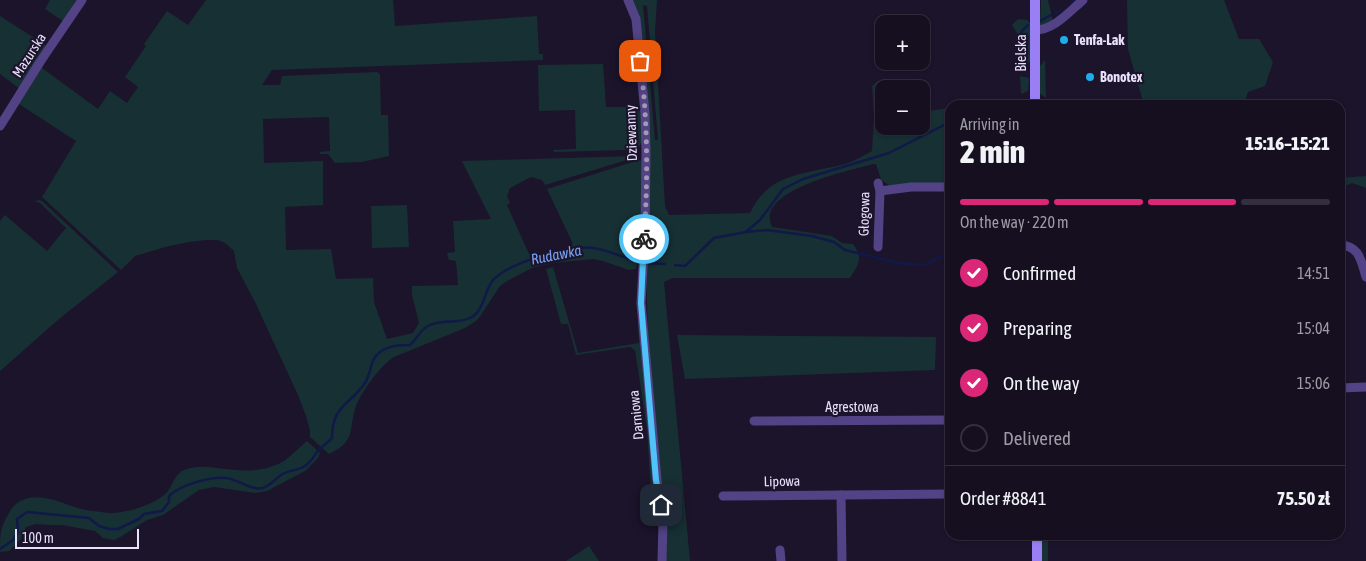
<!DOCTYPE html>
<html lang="en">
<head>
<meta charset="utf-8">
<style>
  body { margin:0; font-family:"Asap Condensed",sans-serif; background:#1e1829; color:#f1f3f6; height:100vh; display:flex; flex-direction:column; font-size:19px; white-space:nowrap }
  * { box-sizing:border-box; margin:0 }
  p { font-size:16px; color:#9d9ca5 }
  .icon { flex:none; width:28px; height:28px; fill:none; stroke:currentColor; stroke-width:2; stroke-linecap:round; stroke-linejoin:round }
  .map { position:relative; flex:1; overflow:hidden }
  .drawer { position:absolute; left:945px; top:100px; width:400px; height:440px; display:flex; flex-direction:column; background:#150f20; border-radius:15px; box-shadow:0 1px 4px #0004,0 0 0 1px #342f3e }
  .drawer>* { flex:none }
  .tools { position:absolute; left:875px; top:15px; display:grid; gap:10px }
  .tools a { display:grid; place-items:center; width:55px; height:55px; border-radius:10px; background:#150f20; box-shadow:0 1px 4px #0004,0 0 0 1px #342f3e; font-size:25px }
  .scale { position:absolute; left:15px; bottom:12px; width:124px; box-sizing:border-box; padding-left:5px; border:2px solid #e9e0fc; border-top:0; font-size:14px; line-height:18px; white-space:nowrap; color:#e9e0fc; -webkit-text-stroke:4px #1c142b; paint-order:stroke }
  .pin { position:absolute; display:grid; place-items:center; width:42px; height:42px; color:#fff; margin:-21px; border-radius:10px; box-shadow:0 2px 8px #0006 }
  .courier { position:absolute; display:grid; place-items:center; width:50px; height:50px; margin:-25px; border:4px solid #4fc3f7; border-radius:50%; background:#fff; color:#222; box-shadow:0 1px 6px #0007 }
  .overview em { font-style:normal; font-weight:800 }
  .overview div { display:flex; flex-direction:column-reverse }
  .overview { display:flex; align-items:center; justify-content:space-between; height:85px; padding:0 15px }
  h1 { font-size:32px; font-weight:800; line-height:38px }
  .bar { display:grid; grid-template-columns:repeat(4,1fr); gap:8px 5px; align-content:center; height:60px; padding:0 15px }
  .bar i { height:6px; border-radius:4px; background:#342f3e }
  .bar .on { background:#db2777 }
  .bar p { grid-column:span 4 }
  .line { display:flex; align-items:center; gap:12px; padding:0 15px; border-top:1px solid #342f3e }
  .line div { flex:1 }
  ol { padding:0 15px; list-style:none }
  li { display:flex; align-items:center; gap:15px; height:55px }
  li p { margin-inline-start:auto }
  li .icon { padding:5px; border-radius:50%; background:#db2777; color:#fff; stroke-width:4 }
  li:last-child { color:#9d9ca5 }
  li i { width:28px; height:28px; border:2px solid #342f3e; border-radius:50% }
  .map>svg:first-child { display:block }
  .green { fill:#173034; fill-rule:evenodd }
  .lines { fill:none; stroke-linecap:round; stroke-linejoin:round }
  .stream { stroke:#101947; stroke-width:2.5 }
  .minor { stroke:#534386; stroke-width:9 }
  .secondary { stroke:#9a7ff4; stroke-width:10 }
  .done { stroke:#a199b3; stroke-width:5; stroke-dasharray:0 9 }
  .route { stroke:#4fc3f7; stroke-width:6 }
  .poi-dot { fill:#1caeec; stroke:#1c142b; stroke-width:2 }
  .labels { text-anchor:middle; stroke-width:4.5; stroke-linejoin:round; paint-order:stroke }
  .poi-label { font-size:14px; font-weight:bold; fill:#e9e0fc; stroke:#1c142b; text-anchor:start }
  .street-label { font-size:14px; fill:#e9e0fc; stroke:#1c142b }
  .water-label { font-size:15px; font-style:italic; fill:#77a1f4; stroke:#1c142b }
</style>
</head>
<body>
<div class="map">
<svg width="1366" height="561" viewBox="0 0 1366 561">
  <rect width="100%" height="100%" fill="#1c142b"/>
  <!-- green -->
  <g class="green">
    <path d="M 50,0 L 76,0 L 63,21 L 45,9 Z"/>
    <path d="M 206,0 L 393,0 L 395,26 L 537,16 L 539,54 L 543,54 L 543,60 L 272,70 L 262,85 L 280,85 L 282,76 L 377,72 L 380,74 L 381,115 L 388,115 L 389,156 L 362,162 L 335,163 L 328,154 L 320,154 L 320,152 L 330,151 L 329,117 L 263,119 L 264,163 L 323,161 L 323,205 L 285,207 L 286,250 L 331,249 L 336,279 L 373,278 L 374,302 L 387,339 L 413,333 L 419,323 L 412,295 L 412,286 L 458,285 L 456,261 L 449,260 L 447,253 L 455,252 L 453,221 L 491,219 L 462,161 L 635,156 L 633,158 L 545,185 L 542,180 L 531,177 L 510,188 L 507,196 L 510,203 L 507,205 L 529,254 L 559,251 L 573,244 L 547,189 L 639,160 L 643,161 L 641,244 L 636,269 L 629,270 L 603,261 L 593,259 L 552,263 L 532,268 L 507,281 L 500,286 L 481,315 L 476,321 L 465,328 L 394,357 C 380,366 362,391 356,406 C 348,429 357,441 329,454 L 310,437 L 310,430 L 306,416 L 298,395 L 255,302 L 237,268 L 234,251 L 225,243 L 218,240 L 206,240 L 189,242 L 169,246 L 135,256 L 121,270 L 42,197 L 76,141 L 19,104 L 10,119 L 9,117 L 48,57 L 49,56 L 42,68 L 98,109 L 110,91 L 127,103 L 138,87 L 125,77 L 146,46 L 144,44 L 167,11 L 188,25 Z"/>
    <path d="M 631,0 L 657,0 L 655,32 L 665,206 L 669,215 L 750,213 C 770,170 808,175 848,163 C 856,160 864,155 872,151 L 874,117 L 872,86 L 878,81 L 884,85 L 884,126 L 921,126 L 921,112 L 950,108 L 950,185 L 892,187 L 881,180 L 876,164 L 873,164 C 849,171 754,190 772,227 L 832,236 L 842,243 L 853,244 C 864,258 858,265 850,278 L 672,278 L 664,282 L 690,561 L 664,561 L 648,337 L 646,269 L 649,152 ZM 643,5 L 647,6 L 658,140 L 655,140 Z"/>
    <path d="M 1041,0 L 1048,0 L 1053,21 L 1043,27 L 1040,25 Z"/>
    <path d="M 1127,0 L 1224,0 L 1239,39 L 1259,39 L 1273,62 L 1265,86 L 1248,92 L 1246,98 L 1248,105 L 1144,105 L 1128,49 Z"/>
    <path d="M 0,16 L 47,46 L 20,89 L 0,74 Z"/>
    <path d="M 1018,19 L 1027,20 L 1030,23 L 1030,61 L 1025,68 L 1020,68 C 1021,50 1023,41 1012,25 Z"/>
    <path d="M 1045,60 L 1046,98 L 1039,93 L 1040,66 Z"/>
    <path d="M 603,64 L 606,107 L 642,107 L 643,140 L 639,147 L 624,150 L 554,152 L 553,150 L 576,149 L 575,110 L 539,111 L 538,65 Z"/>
    <path d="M 1020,76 L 1029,78 L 1028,91 L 1021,94 Z"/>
    <path d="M 1366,176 L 1366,188 L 1352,183 L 1340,188 L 1340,178 Z"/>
    <path d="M 38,200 L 42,201 L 118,272 L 59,319 L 0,371 L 0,221 L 5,215 L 47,251 L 66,228 L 40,203 L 35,201 Z"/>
    <path d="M 407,205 L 409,247 L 372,248 L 371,206 Z"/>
    <path d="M 553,267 L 578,353 L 639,343 L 638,322 L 640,322 L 654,490 L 651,491 L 647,429 L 635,350 L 630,347 L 576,355 L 568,324 L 561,324 L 546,269 Z"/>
    <path d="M 677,335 L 936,337 L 935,370 L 685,379 Z"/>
    <path d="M 307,441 L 320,453 L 318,458 L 305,471 L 267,491 L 255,493 L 214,487 L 199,490 L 163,515 L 147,520 L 122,536 L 114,540 L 103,538 L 95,531 L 62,525 L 50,525 L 35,524 L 26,527 L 20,540 L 9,551 L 0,552 C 0,536 0,527 9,513 C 11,510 13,506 16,504 C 37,488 63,505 85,510 C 93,511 101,512 108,513 C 124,514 158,504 168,491 C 173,484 175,474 184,470 C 202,463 218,469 236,470 C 251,472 271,469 284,461 C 292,455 300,447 307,441 Z"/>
    <path d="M 1041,535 L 1048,535 L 1048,561 L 1042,561 Z"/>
    <path d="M 589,546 L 599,561 L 566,561 Z"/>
  </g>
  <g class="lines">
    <!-- stream -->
    <g class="stream">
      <path d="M 1071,4 L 1074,0"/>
      <path d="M 1055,13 L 1061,10"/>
      <path d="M 1040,21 L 1051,15"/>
      <path d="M 1015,55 L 1022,31 L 1028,25"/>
      <path d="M 747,231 L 760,220 L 783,189 L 803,179 L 889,153 L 950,122"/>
      <path d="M 646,263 L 665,264"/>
      <path d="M 675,265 L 685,266 L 714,238 L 746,232 L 767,230 L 812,236 L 834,242 L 845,250 L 898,263 L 925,265 L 950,251"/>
      <path d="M 0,549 L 13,540 L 18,532 L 17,519 L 27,512 L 89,518 L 99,526 L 109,529 L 118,529 L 139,519 L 144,514 L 162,511 L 169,502 L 169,496 C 180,485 211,476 226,478 C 238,479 251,491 263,488 C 270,486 275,479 281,475 C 288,470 296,471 303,467 C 310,464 313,457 318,451 C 322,446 328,443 332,438 C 332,405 350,405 365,383 C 372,372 369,360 380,352 C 390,345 399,345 410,345 C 417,339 420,330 428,326 C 440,319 458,324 470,318 C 484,312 484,291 493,280 C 510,262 570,245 593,248 C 610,250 625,259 641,262"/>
    </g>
    <!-- minor -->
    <g class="minor">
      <path d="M 628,0 L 636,19 L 645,113 L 646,152 L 645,231 L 641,303 L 657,480 L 663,521 L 662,561"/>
      <path d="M 1035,30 C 1054,30 1069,12 1083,0"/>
      <path d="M 0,126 L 40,62 L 82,0"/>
      <path d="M 880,191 L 911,187 L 950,187"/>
      <path d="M 1340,245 C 1360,246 1361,261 1366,277"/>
      <path d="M 878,247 L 880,191 L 878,183"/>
      <path d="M 1340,388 L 1366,387"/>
      <path d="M 754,421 L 950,420"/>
      <path d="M 841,495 L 842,561"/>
      <path d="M 723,496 L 950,494"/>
      <path d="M 780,550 L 781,561"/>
    </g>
    <!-- secondary -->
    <g class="secondary">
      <path d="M 1035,0 L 1035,105"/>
      <path d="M 1037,535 L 1037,561"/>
    </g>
  </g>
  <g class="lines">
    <!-- done -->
    <path class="done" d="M 640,61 C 648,119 648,180 644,239"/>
    <!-- route -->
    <path class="route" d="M 644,239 L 641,303 L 656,480 L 661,505"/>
  </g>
  <!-- markers -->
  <g class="poi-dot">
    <circle cx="1064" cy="40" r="5"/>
    <circle cx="1090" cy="77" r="5"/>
  </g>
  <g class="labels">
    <!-- poi labels -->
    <g class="poi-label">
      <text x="1074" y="45">Tenfa-Lak</text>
      <text x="1100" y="82">Bonotex</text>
    </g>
    <!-- street labels -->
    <g class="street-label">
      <text transform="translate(1021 53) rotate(-90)" y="5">Bielska</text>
      <text transform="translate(29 55) rotate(-57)" y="5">Mazurska</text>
      <text transform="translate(631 133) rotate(-92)" y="5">Dziewanny</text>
      <text transform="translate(864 214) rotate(-89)" y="5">Głogowa</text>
      <text x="852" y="412">Agrestowa</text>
      <text transform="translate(636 415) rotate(-96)" y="5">Darniowa</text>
      <text transform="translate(782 481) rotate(-1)" y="5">Lipowa</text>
    </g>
    <!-- water labels -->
    <g class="water-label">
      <text transform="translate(556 255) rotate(-11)" y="5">Rudawka</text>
    </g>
  </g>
</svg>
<div class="tools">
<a>+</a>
<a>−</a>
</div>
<div class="scale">100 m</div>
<div class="pin" style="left:640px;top:61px;background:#ea580c"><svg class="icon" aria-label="bag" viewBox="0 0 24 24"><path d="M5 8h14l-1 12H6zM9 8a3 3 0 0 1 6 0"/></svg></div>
<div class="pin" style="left:661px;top:505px;background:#1f2937"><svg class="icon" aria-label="home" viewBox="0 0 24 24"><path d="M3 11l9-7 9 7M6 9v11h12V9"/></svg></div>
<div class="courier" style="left:644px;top:239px"><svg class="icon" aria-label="bike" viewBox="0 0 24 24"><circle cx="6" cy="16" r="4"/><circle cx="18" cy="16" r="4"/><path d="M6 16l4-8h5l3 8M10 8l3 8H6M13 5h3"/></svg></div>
<section class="drawer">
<div class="overview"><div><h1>2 min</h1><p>Arriving in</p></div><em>15:16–15:21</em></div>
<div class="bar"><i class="on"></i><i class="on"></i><i class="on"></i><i></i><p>On the way · 220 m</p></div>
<ol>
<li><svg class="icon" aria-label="check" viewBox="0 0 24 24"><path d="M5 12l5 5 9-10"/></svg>Confirmed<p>14:51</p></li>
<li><svg class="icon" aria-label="check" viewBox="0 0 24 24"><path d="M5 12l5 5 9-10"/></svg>Preparing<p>15:04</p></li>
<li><svg class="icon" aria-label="check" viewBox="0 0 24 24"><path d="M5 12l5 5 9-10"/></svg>On the way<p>15:06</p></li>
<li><i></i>Delivered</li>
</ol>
<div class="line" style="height:65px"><div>Order #8841</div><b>75.50 zł</b></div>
</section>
</div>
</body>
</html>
